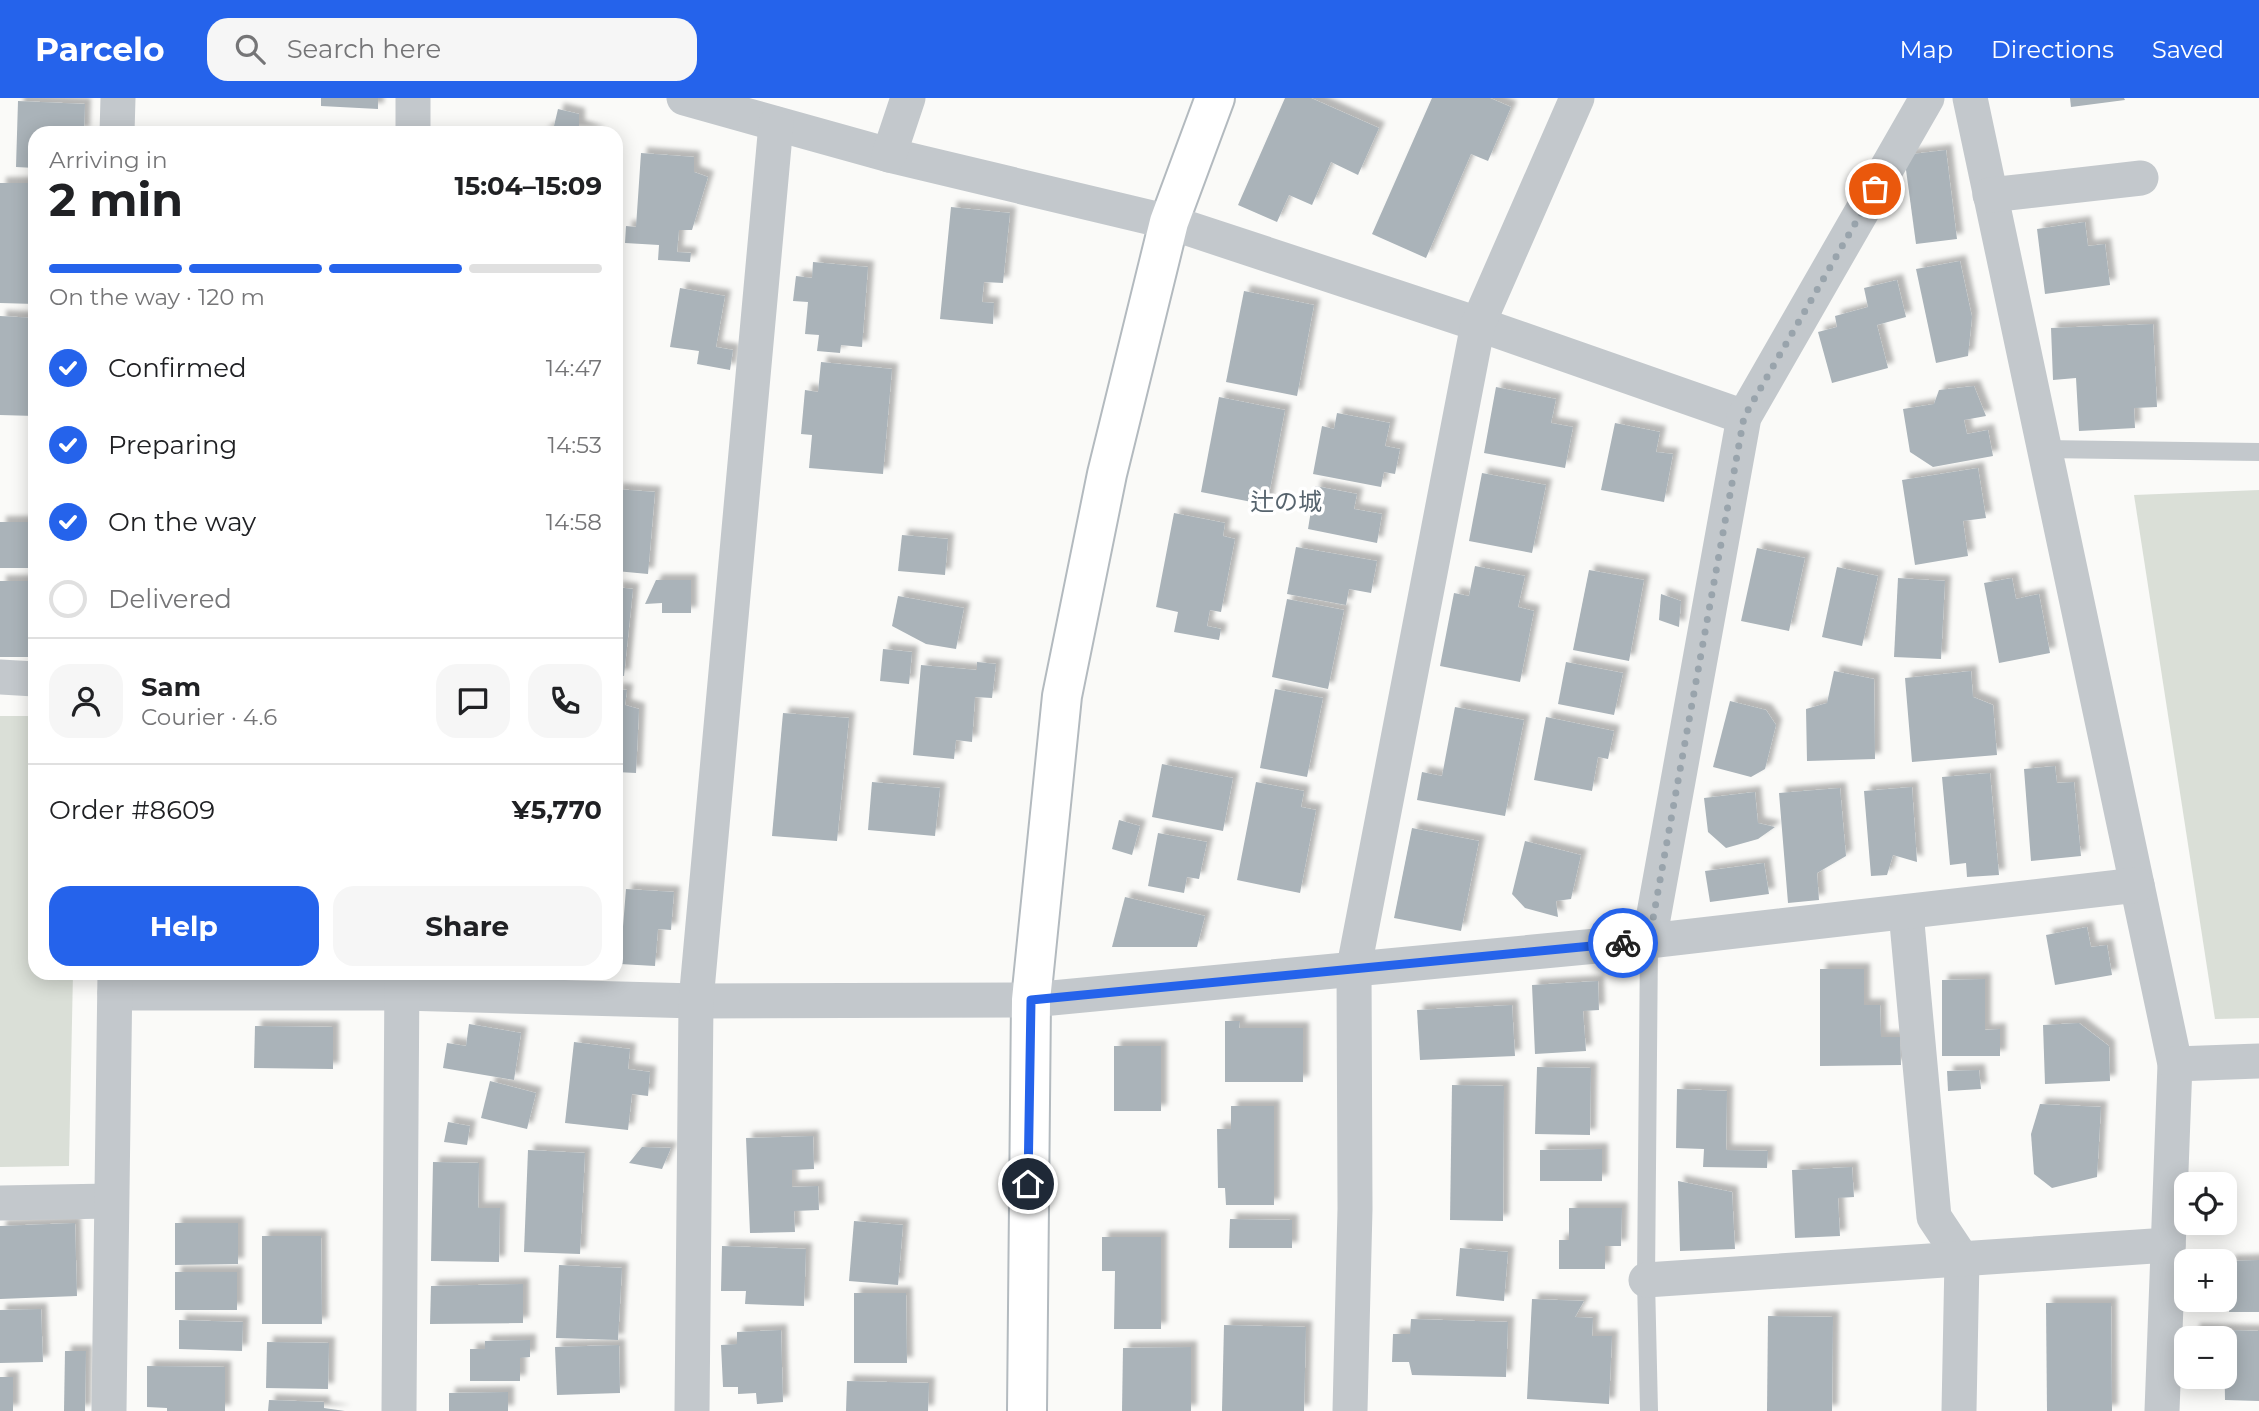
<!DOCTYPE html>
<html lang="en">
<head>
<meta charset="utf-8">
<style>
  body { margin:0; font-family:Montserrat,"Noto Sans JP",sans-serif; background:#f6f6f6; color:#202124; height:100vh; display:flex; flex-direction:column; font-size:26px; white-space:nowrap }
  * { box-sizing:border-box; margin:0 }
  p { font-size:23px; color:#757577 }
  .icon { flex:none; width:38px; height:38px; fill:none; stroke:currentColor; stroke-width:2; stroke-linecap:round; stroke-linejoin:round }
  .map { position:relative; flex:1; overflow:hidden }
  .drawer { position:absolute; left:28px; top:28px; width:595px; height:854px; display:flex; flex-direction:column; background:#fff; border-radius:21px; box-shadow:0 4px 18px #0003 }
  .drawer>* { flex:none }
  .buttons { position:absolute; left:2174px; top:1074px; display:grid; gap:14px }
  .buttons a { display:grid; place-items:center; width:63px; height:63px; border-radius:14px; background:#fff; box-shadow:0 4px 18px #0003; font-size:35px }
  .pin { position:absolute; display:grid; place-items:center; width:60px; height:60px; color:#fff; margin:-30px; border:4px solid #fff; border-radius:50%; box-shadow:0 2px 7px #0007 }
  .courier { position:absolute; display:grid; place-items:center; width:70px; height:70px; margin:-35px; border:5px solid #2563eb; border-radius:50%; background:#fff; color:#222; box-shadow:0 2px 9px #0007 }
  .head em { font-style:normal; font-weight:700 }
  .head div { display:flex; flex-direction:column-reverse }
  .head { display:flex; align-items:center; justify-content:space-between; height:119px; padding:0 21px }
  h1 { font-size:46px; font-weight:700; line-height:52px }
  .bar { display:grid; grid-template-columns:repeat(4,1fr); gap:10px 7px; align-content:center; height:84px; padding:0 21px }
  .bar i { height:9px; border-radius:5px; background:#e0e0e0 }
  .bar .active { background:#2563eb }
  .bar p { grid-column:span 4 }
  .line { display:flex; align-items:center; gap:18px; padding:0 21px; border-top:2px solid #e0e0e0 }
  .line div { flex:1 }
  .round { display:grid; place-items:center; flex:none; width:74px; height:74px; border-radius:21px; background:#f6f6f6 }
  ol { padding:0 21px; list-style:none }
  li { display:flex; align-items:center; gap:21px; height:77px }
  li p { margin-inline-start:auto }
  li .icon { padding:7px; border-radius:50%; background:#2563eb; color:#fff; stroke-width:4 }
  li:last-child { color:#757577 }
  li i { width:38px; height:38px; border:4px solid #e0e0e0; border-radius:50% }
  .action { display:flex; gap:14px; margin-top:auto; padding:14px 21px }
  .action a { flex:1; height:80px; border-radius:21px; background:#2563eb; color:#fff; font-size:28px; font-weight:700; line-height:80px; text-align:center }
  .action a+a { background:#f6f6f6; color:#202124 }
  header { display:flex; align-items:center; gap:42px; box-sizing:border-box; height:98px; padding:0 35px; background:#2563eb; color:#fff }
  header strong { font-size:33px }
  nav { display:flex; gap:38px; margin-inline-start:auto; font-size:24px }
  .search { width:490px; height:63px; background:#f6f6f6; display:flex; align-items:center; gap:18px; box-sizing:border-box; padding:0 24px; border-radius:21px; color:#757577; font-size:26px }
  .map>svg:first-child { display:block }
  .green { fill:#dadfd7 }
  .building { fill:#aab3b9; filter:url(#shadow) }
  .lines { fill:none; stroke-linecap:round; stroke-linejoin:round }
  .secondary-casing { stroke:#b3babf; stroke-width:42 }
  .lane { stroke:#c3c8cc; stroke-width:18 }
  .street { stroke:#c3c8cc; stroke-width:35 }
  .secondary { stroke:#fff; stroke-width:38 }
  .done { stroke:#99a4ac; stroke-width:7; stroke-dasharray:0 12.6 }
  .route { stroke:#2563eb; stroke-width:9 }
  .labels { text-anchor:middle; stroke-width:7; stroke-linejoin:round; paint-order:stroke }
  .quarter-label { font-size:24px; fill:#57646e; stroke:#fff }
</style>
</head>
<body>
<header>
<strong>Parcelo</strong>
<div class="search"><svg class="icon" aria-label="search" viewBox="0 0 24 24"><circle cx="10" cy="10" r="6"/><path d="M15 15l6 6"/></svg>Search here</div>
<nav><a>Map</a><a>Directions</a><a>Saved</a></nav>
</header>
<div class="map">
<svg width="2259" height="1313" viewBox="0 0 2259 1313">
  <defs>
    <filter id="shadow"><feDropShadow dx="6" dy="-6" stdDeviation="2" flood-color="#0004"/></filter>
  </defs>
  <rect width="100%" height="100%" fill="#fafaf8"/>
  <!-- green -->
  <g class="green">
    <path d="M 2259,392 L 2259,920 L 2215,921 L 2134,397 Z"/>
    <path d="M 0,618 L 35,618 L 35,875 L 73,875 L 69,1068 L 0,1069 Z"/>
  </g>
  <!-- building -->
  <g class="building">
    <path d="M 321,0 L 378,0 L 378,11 L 321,8 Z"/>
    <path d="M 1285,0 L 1311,0 L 1379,30 L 1358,77 L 1331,64 L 1312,107 L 1289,97 L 1277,124 L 1238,107 Z"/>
    <path d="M 1432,0 L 1490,0 L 1511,9 L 1488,63 L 1471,56 L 1426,160 L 1372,136 Z"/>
    <path d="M 2070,0 L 2124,0 L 2125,2 L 2071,9 Z"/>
    <path d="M 18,3 L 85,6 L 84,35 L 35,35 L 35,70 L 16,69 Z"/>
    <path d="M 558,11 L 579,16 L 579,28 L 600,35 L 541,35 L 554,28 Z"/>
    <path d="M 1946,52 L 1957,141 L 1916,146 L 1904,57 Z"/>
    <path d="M 641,55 L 694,59 L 694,74 L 708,79 L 692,132 L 679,132 L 677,154 L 691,155 L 690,164 L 658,162 L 659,147 L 625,145 L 626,128 L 636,129 Z"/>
    <path d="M 0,85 L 35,85 L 35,206 L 0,205 Z"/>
    <path d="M 951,109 L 1010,115 L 1003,185 L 984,184 L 982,204 L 994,205 L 993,226 L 940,221 Z"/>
    <path d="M 2085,124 L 2088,148 L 2105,146 L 2110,187 L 2045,196 L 2037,131 Z"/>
    <path d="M 1960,163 L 1972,219 L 1968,258 L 1936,265 L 1916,171 Z"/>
    <path d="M 813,164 L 868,169 L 862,249 L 841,247 L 840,255 L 817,253 L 819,237 L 805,236 L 808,204 L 793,203 L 796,178 L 812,180 Z"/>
    <path d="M 1897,182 L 1906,219 L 1877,227 L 1888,270 L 1832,285 L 1818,234 L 1837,229 L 1835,218 L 1868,209 L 1864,190 Z"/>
    <path d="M 680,190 L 725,198 L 716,249 L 733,252 L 730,272 L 697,266 L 699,253 L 670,249 Z"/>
    <path d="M 1244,193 L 1314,207 L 1297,298 L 1226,284 Z"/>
    <path d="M 0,218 L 35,220 L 35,318 L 0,317 Z"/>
    <path d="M 2153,226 L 2157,309 L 2134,310 L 2135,330 L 2079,333 L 2076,280 L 2053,282 L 2051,230 Z"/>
    <path d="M 821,264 L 892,271 L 883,376 L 809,370 L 812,337 L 801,336 L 805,292 L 818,294 Z"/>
    <path d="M 1974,288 L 1986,318 L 1964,322 L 1967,336 L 1988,332 L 1993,358 L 1933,369 L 1910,354 L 1903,311 L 1934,306 L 1939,292 Z"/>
    <path d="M 1496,289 L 1556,301 L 1551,325 L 1573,329 L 1565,370 L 1484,355 Z"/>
    <path d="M 1219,299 L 1285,312 L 1267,407 L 1201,394 Z"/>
    <path d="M 1337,315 L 1390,325 L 1385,348 L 1400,351 L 1395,376 L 1384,374 L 1381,389 L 1313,376 L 1322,328 L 1334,331 Z"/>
    <path d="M 1615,325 L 1660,334 L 1656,354 L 1673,356 L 1664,404 L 1601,392 Z"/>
    <path d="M 1978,370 L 1986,420 L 1963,423 L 1968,458 L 1915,467 L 1902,382 Z"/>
    <path d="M 1482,375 L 1546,387 L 1532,455 L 1469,443 Z"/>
    <path d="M 1315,388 L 1357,396 L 1354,411 L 1382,416 L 1377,445 L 1308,431 Z"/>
    <path d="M 616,391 L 655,394 L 648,476 L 616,473 Z"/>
    <path d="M 1174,415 L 1225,425 L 1223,438 L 1235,441 L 1221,514 L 1210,512 L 1207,528 L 1221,531 L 1219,542 L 1174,534 L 1178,514 L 1156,509 Z"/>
    <rect x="0" y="424" width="35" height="46"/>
    <path d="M 902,437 L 948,441 L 945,477 L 898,473 Z"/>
    <path d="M 1296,449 L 1377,463 L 1371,495 L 1349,491 L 1346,507 L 1287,496 Z"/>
    <path d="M 1757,450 L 1805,460 L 1789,533 L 1741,523 Z"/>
    <path d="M 1475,468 L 1525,478 L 1518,509 L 1534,513 L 1520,584 L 1440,568 L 1454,495 L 1469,498 Z"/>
    <path d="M 1837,469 L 1878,478 L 1862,548 L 1822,539 Z"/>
    <path d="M 1589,472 L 1644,482 L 1629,563 L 1573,552 Z"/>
    <path d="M 1898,480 L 1945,483 L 1941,561 L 1894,559 Z"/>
    <path d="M 2012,480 L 2016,501 L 2039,496 L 2050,555 L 1999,565 L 1984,485 Z"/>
    <path d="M 656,482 L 691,482 L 691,515 L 662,515 L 662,505 L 645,506 Z"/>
    <rect x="0" y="483" width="35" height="76"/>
    <path d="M 616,489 L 633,491 L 624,578 L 616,577 Z"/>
    <path d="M 1661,496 L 1681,503 L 1679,529 L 1659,522 Z"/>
    <path d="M 898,498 L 964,510 L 956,551 L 926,546 L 892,528 Z"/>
    <path d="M 1287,501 L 1344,512 L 1328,591 L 1272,579 Z"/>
    <path d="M 883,551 L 912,554 L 909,586 L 880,583 Z"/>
    <path d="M 977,564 L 996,566 L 992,600 L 975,599 L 972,644 L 956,642 L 954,661 L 913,657 L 921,567 L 977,572 Z"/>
    <path d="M 1566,564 L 1623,575 L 1614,617 L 1558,606 Z"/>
    <path d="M 1834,573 L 1874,581 L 1875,661 L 1807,663 L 1806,611 L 1827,605 Z"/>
    <path d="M 1971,573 L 1973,599 L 1993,607 L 1997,657 L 1912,664 L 1905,580 Z"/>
    <path d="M 616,591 L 627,592 L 625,607 L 639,611 L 636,675 L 616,674 Z"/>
    <path d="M 1275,591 L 1323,600 L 1307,679 L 1260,670 Z"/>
    <path d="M 1730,603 L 1766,612 L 1776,627 L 1765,671 L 1751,679 L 1713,669 Z"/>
    <path d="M 1455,609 L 1524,622 L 1505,718 L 1417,702 L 1422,674 L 1442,678 Z"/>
    <path d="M 783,615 L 849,620 L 837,743 L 772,738 Z"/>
    <path d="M 1546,619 L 1614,633 L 1608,661 L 1598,659 L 1592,693 L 1534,682 Z"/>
    <path d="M 1162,666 L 1233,680 L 1223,733 L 1152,719 Z"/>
    <path d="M 2055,668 L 2057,685 L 2074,684 L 2081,758 L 2031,763 L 2024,671 Z"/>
    <path d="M 1990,675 L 1999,777 L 1967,779 L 1966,765 L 1950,767 L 1942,679 Z"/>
    <path d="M 872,684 L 940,690 L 935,738 L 868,732 Z"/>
    <path d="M 1256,684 L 1304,693 L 1301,709 L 1316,712 L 1300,795 L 1237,782 Z"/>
    <path d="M 1912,689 L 1917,764 L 1893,757 L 1887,777 L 1871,778 L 1864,693 Z"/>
    <path d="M 1840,690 L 1846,758 L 1817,775 L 1819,802 L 1788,805 L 1779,695 Z"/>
    <path d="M 1755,694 L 1758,725 L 1775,729 L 1758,741 L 1726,750 L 1708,734 L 1704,700 Z"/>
    <path d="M 1119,722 L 1140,728 L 1132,757 L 1112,751 Z"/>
    <path d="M 1412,730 L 1479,743 L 1461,833 L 1394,820 Z"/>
    <path d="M 1158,735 L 1207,744 L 1199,781 L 1187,779 L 1184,795 L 1148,788 Z"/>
    <path d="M 1525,743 L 1581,757 L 1571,801 L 1556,803 L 1558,819 L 1525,810 L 1512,796 Z"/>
    <path d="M 1764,765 L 1769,796 L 1710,804 L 1705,773 Z"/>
    <path d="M 626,791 L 674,794 L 671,832 L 658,831 L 655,868 L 620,866 Z"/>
    <path d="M 1125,799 L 1205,818 L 1197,849 L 1112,849 Z"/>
    <path d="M 2087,829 L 2091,849 L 2107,847 L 2112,877 L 2055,887 L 2046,837 Z"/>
    <path d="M 1820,871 L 1864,871 L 1864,907 L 1880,907 L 1881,939 L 1900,939 L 1901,967 L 1820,968 Z"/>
    <path d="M 1985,881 L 1985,932 L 2000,931 L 2000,958 L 1942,958 L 1942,882 Z"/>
    <path d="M 1598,883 L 1599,912 L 1583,913 L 1586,953 L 1535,956 L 1532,887 Z"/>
    <path d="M 1512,907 L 1515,958 L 1420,962 L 1417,912 Z"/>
    <path d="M 1225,923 L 1240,923 L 1239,930 L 1303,930 L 1303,984 L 1225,984 Z"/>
    <path d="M 2079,925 L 2109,948 L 2110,983 L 2045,986 L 2043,927 Z"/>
    <path d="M 469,926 L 521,935 L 514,982 L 443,970 L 447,945 L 466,948 Z"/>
    <path d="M 255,928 L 333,929 L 333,971 L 254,970 Z"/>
    <path d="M 574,944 L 630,951 L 628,971 L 650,974 L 648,998 L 632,996 L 628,1032 L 565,1025 Z"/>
    <rect x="1114" y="948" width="47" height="65"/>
    <path d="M 1537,969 L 1591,970 L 1590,1037 L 1535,1036 Z"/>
    <path d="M 1979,972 L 1981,991 L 1948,993 L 1947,973 Z"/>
    <path d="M 490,983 L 536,995 L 527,1031 L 481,1020 Z"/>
    <path d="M 1452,987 L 1504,988 L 1503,1123 L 1450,1122 Z"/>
    <path d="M 1677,991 L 1727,993 L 1726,1052 L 1768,1053 L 1767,1070 L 1703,1069 L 1704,1051 L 1676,1050 Z"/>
    <path d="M 2040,1006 L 2101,1009 L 2097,1079 L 2052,1090 L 2034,1076 L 2031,1036 Z"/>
    <path d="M 1231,1008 L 1274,1008 L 1274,1107 L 1226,1107 L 1225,1090 L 1218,1090 L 1217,1031 L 1231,1031 Z"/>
    <path d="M 448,1024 L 470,1028 L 467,1047 L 444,1044 Z"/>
    <path d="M 813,1038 L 814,1071 L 792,1072 L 792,1089 L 818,1088 L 819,1112 L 794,1113 L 795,1134 L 750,1135 L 746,1040 Z"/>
    <path d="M 642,1049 L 671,1050 L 662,1071 L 629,1065 Z"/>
    <path d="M 1602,1051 L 1602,1083 L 1540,1083 L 1540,1052 Z"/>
    <path d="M 528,1052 L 585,1055 L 580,1156 L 524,1154 Z"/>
    <path d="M 433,1064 L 479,1065 L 478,1110 L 500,1110 L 499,1164 L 431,1163 Z"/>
    <path d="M 1852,1069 L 1854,1099 L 1838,1100 L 1840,1138 L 1795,1140 L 1792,1072 Z"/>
    <path d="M 1678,1083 L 1732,1094 L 1735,1151 L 1680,1153 Z"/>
    <path d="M 1569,1110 L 1622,1110 L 1621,1148 L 1605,1148 L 1605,1171 L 1559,1171 L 1559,1142 L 1569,1142 Z"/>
    <path d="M 1230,1121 L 1292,1122 L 1292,1150 L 1229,1150 Z"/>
    <path d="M 854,1123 L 903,1127 L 898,1187 L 849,1183 Z"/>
    <path d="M 75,1125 L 77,1198 L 0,1201 L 0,1128 Z"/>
    <path d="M 175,1125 L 238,1125 L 238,1166 L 175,1167 Z"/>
    <path d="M 262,1138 L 321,1138 L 322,1226 L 262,1226 Z"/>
    <path d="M 1102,1139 L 1161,1139 L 1161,1231 L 1114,1231 L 1115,1173 L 1102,1173 Z"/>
    <path d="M 722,1148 L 806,1151 L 804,1208 L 745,1206 L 746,1193 L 721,1193 Z"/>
    <path d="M 1460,1150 L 1508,1154 L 1504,1203 L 1456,1198 Z"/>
    <path d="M 2259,1162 L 2259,1214 L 2229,1214 L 2229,1163 Z"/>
    <path d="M 559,1167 L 622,1170 L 618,1242 L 556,1240 Z"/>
    <rect x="175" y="1174" width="62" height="38"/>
    <path d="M 523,1186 L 523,1225 L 430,1226 L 431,1188 Z"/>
    <path d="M 854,1195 L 906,1195 L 907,1265 L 854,1265 Z"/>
    <path d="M 1532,1201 L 1584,1203 L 1575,1219 L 1593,1220 L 1592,1238 L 1612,1238 L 1609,1306 L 1527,1301 Z"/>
    <path d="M 2046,1205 L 2111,1205 L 2112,1313 L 2047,1313 Z"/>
    <path d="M 41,1211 L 43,1264 L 0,1265 L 0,1212 Z"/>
    <path d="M 1768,1218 L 1833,1219 L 1832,1313 L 1767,1313 Z"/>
    <path d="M 1411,1221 L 1508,1224 L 1506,1279 L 1412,1277 L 1409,1264 L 1392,1264 L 1393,1236 L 1410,1236 Z"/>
    <path d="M 179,1222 L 243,1224 L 242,1253 L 179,1251 Z"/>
    <path d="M 1224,1227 L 1306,1229 L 1304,1313 L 1222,1313 Z"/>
    <path d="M 2194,1231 L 2259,1233 L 2259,1303 L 2225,1302 L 2224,1241 L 2193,1241 Z"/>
    <path d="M 781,1232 L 783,1304 L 757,1306 L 756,1295 L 738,1296 L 738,1289 L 723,1289 L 721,1247 L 737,1246 L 737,1234 Z"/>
    <path d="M 530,1242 L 530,1259 L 520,1260 L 520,1283 L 470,1283 L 470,1251 L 485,1251 L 485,1243 Z"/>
    <path d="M 267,1244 L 329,1245 L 328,1291 L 266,1290 Z"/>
    <path d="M 619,1247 L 620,1295 L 557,1297 L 555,1249 Z"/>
    <path d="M 1191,1249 L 1191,1313 L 1122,1313 L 1123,1250 Z"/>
    <path d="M 65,1253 L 86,1253 L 85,1313 L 64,1313 Z"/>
    <path d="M 147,1268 L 225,1269 L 225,1313 L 167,1313 L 167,1310 L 147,1309 Z"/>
    <rect x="0" y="1279" width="13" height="34"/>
    <path d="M 847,1283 L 929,1285 L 928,1313 L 846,1313 Z"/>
    <path d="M 508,1294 L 508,1313 L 449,1313 L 449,1295 Z"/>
    <path d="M 269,1302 L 324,1304 L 324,1310 L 345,1313 L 268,1313 Z"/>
  </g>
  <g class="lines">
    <defs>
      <path id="secondary" d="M 1027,1313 L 1031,902 L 1062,598 L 1107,376 L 1169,124 L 1215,0"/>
    </defs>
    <!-- secondary casing -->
    <use href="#secondary" class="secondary-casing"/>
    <!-- lane -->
    <g class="lane">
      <path d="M 2044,351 L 2259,354"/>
      <path d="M 1649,843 L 1646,1182 L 1649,1313"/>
    </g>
    <!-- street -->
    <g class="street">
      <path d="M 684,0 L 889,57 L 1169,124 L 1478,226 L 1744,319"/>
      <path d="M 1970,0 L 2175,966 L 2162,1313"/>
      <path d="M 117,35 L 118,0"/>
      <path d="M 413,35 L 413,0"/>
      <path d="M 889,57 L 908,0"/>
      <path d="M 1990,97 L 2141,80"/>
      <path d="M 0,579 L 35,581"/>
      <path d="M 1906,814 L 1934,1119 L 1962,1161 L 1959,1313"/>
      <path d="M 1649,843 L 1744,319 L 1927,0"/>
      <path d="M 115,895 L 402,895 L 696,903 L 1031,902 L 1649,843 L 2137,787"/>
      <path d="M 2175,966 L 2259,963"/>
      <path d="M 0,1105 L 110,1103"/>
      <path d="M 1646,1182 L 2168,1147"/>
      <path d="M 109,1313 L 115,875"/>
      <path d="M 399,1313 L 402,875"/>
      <path d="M 692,1313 L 696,903 L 776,26"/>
      <path d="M 1350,1313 L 1355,1111 L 1354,869 L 1478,226 L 1577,0"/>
    </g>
    <!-- secondary -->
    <use href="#secondary" class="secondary"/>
  </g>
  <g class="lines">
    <!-- done -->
    <path class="done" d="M 1623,845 L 1649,843 L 1744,319 L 1875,91"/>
    <!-- route -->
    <path class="route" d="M 1028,1086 L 1031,902 L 1623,845"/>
  </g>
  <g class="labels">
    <!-- quarter labels -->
    <g class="quarter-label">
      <text x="1286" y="412">辻の城</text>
    </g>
  </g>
</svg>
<div class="buttons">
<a><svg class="icon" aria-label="locate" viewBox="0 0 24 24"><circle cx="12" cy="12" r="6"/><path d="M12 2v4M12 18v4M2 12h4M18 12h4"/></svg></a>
<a>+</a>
<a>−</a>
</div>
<div class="pin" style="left:1875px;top:91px;background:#ea580c"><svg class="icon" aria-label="bag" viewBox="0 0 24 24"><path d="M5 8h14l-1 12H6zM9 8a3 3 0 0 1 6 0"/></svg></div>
<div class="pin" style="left:1028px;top:1086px;background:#1f2937"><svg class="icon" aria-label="home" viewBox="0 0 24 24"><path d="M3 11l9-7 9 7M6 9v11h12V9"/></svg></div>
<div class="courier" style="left:1623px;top:845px"><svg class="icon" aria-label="bike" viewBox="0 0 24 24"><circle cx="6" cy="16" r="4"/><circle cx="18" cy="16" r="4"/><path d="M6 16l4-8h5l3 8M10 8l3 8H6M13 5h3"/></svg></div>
<section class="drawer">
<div class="head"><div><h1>2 min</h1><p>Arriving in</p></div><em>15:04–15:09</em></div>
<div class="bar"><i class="active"></i><i class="active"></i><i class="active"></i><i></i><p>On the way · 120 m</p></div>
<ol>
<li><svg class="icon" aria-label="check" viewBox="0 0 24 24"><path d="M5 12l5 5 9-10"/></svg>Confirmed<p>14:47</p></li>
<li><svg class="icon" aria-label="check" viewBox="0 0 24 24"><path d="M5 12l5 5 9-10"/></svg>Preparing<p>14:53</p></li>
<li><svg class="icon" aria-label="check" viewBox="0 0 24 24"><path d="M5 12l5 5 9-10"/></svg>On the way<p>14:58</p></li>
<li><i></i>Delivered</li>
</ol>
<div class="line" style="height:126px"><a class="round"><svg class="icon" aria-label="person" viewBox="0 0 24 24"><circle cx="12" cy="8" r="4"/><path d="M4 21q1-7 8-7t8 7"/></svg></a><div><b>Sam</b><p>Courier · 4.6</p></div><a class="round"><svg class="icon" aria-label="chat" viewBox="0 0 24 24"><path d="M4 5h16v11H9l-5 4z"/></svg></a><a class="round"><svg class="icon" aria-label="phone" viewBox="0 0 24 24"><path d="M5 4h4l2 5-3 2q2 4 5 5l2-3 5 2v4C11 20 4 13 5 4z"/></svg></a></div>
<div class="line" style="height:91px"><div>Order #8609</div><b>¥5,770</b></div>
<div class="action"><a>Help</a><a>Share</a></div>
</section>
</div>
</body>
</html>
